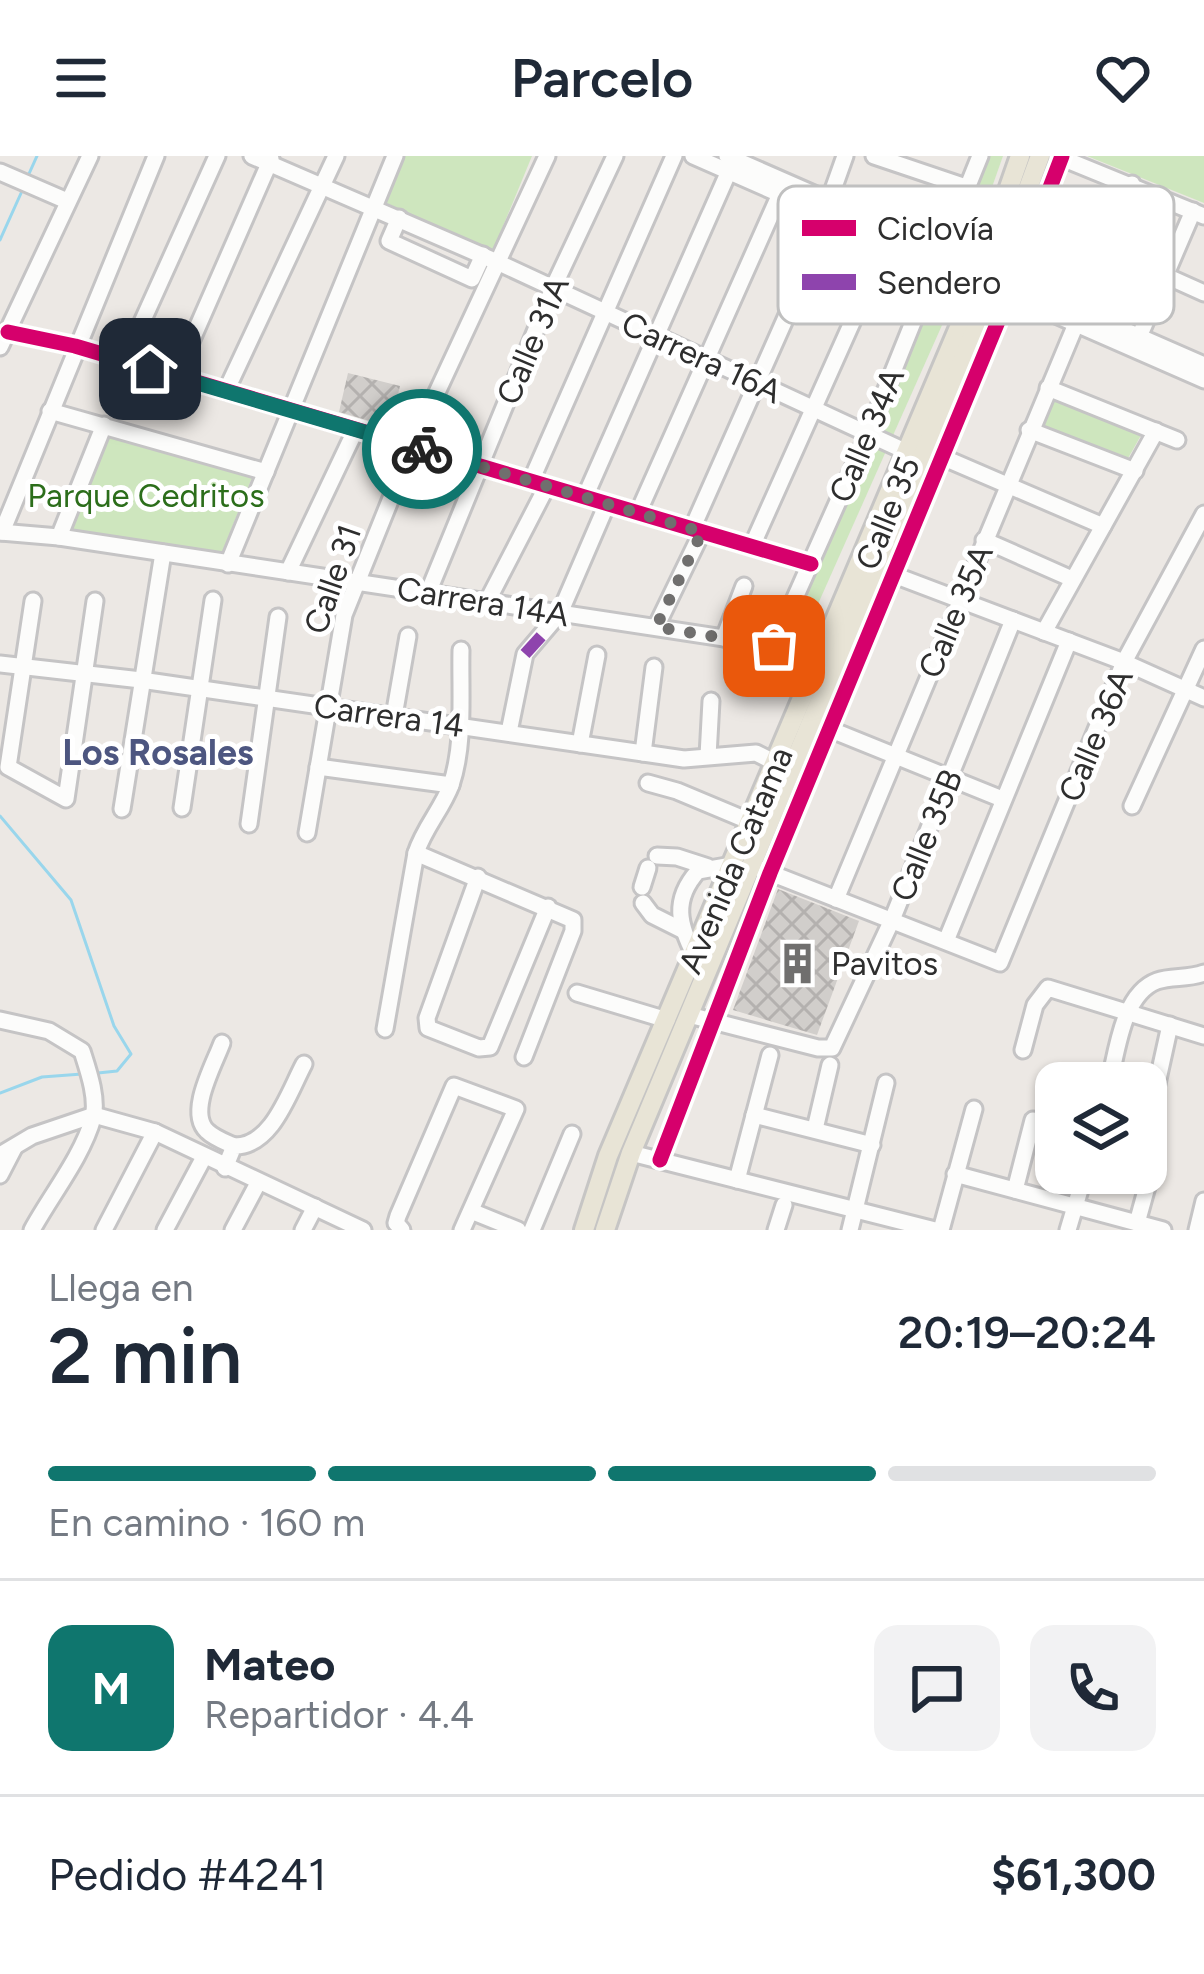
<!DOCTYPE html>
<html lang="es">
<head>
<meta charset="utf-8">
<style>
  body { margin:0; font-family:Figtree,sans-serif; background:#f2f2f3; color:#1f2937; height:100vh; display:flex; flex-direction:column; font-size:45px; white-space:nowrap }
  * { box-sizing:border-box; margin:0 }
  p { font-size:39px; color:#747a83 }
  .icon { flex:none; width:66px; height:66px; fill:none; stroke:currentColor; stroke-width:2; stroke-linecap:round; stroke-linejoin:round }
  .map { position:relative; height:1074px; overflow:hidden }
  .panel { display:flex; flex-direction:column; background:#fff; flex:1 }
  .panel>* { flex:none }
  .controls { position:absolute; left:1035px; top:906px; display:grid; gap:24px }
  .controls a { display:grid; place-items:center; width:132px; height:132px; border-radius:24px; background:#fff; box-shadow:0 3px 9px #0004; font-size:60px }
  .pin { position:absolute; display:grid; place-items:center; width:102px; height:102px; color:#fff; margin:-51px; border-radius:24px; box-shadow:0 6px 18px #0006 }
  .courier { position:absolute; display:grid; place-items:center; width:120px; height:120px; margin:-60px; border:9px solid #0f766e; border-radius:50%; background:#fff; color:#222; box-shadow:0 3px 15px #0007 }
  .headline em { font-style:normal; font-weight:600 }
  .headline div { display:flex; flex-direction:column-reverse }
  .headline { display:flex; align-items:center; justify-content:space-between; height:204px; padding:0 48px }
  h1 { font-size:78px; font-weight:600; line-height:90px }
  .bar { display:grid; grid-template-columns:repeat(4,1fr); gap:18px 12px; align-content:center; height:144px; padding:0 48px }
  .bar i { height:15px; border-radius:9px; background:#e0e1e3 }
  .bar .selected { background:#0f766e }
  .bar p { grid-column:span 4 }
  .line { display:flex; align-items:center; gap:30px; padding:0 48px; border-top:3px solid #e0e1e3 }
  .line div { flex:1 }
  .round { display:grid; place-items:center; flex:none; width:126px; height:126px; border-radius:24px; background:#f2f2f3 }
  header { display:flex; justify-content:space-between; align-items:center; height:156px; padding:0 48px; background:#fff; font-size:54px; font-weight:600 }
  .map>svg:first-child { display:block }
  .green { fill:#cee6be }
  .lines { fill:none; stroke-linecap:round; stroke-linejoin:round }
  .stream { stroke:#99d6ec; stroke-width:3 }
  .building { fill:url(#building-cross-hatch) }
  .minor-casing { stroke:#c5c4c5; stroke-width:21 }
  .major-casing { stroke:#c6c5c4; stroke-width:24 }
  .minor { stroke:#fcfcfb; stroke-width:15 }
  .major { stroke:#e8e4d6; stroke-width:18 }
  .quiet { stroke:#8e44ad; stroke-width:12; stroke-dasharray:24 12; stroke-linecap:butt }
  .cycleway-casing { stroke:#fff; stroke-width:22 }
  .cycleway { stroke:#d6006c; stroke-width:15 }
  .done { stroke:#706f6e; stroke-width:12; stroke-dasharray:0 21.6 }
  .route { stroke:#0f766e; stroke-width:15 }
  .labels { text-anchor:middle; stroke-width:10; stroke-linejoin:round; paint-order:stroke }
  .street-label { font-size:33px; fill:#2e2e2e; stroke:#fff }
  .park-label { font-size:33px; fill:#2c6e1b; stroke:#fff }
  .poi-label { font-size:33px; fill:#2e2e2e; stroke:#fff; text-anchor:start }
  .neighbourhood-label { font-size:36px; font-weight:bold; fill:#4d5680; stroke:#fff }
  .key { fill:#fff; stroke:#c0c0c0; stroke-width:3 }
  .key-label { font-size:33px; fill:#2e2e2e }
</style>
</head>
<body>
<header><svg class="icon" aria-label="menu" viewBox="0 0 24 24"><path d="M4 6h16M4 12h16M4 18h16"/></svg>Parcelo<svg class="icon" aria-label="heart" viewBox="0 0 24 24"><path d="M12 20l-8-8c-3-5 5-10 8-4 3-6 11-1 8 4z"/></svg></header>
<div class="map">
<svg width="1204" height="1074" viewBox="0 0 1204 1074">
  <defs>
    <pattern id="building-cross-hatch" width="8" height="8" patternUnits="userSpaceOnUse" patternTransform="scale(3)"><rect width="8" height="8" fill="#d1cecb"/><path d="M0 0l8 8M0 8l8-8" fill="none" stroke="#b4b1af"/></pattern>
  </defs>
  <rect width="100%" height="100%" fill="#ece8e4"/>
  <!-- green -->
  <g class="green">
    <path d="M 401,0 L 532,0 L 492,97 L 380,44 Z"/>
    <path d="M 984,0 L 1003,0 L 968,99 L 954,91 Z"/>
    <path d="M 1087,0 L 1204,0 L 1204,47 Z"/>
    <path d="M 943,114 L 963,122 L 806,475 L 788,471 Z"/>
    <path d="M 1053,240 L 1144,274 L 1127,304 L 1040,269 Z"/>
    <path d="M 105,271 L 255,314 L 219,404 L 59,381 Z"/>
  </g>
  <g class="lines">
    <!-- stream -->
    <g class="stream">
      <path d="M 28,20 L 37,0"/>
      <path d="M 0,84 L 22,35"/>
      <path d="M 0,660 L 71,744 L 114,870 L 131,898 L 117,915 L 98,917"/>
      <path d="M 0,937 L 42,921 L 82,918"/>
    </g>
  </g>
  <!-- building -->
  <g class="building">
    <path d="M 348,217 L 400,230 L 390,271 L 339,256 Z"/>
    <path d="M 778,733 L 859,765 L 817,879 L 733,854 Z"/>
  </g>
  <g class="lines">
    <defs>
      <g id="minor">
        <path d="M 252,0 L 497,106 L 907,296"/>
        <path d="M 693,0 L 1204,224"/>
        <path d="M 727,0 L 1204,209"/>
        <path d="M 874,0 L 969,32"/>
        <path d="M 1057,0 L 1204,60"/>
        <path d="M 0,16 L 67,45"/>
        <path d="M 829,45 L 845,0"/>
        <path d="M 399,62 L 389,85 L 472,123 L 483,99"/>
        <path d="M 1164,119 L 1204,137"/>
        <path d="M 1079,155 L 1132,28"/>
        <path d="M 8,176 L 75,190 L 811,408"/>
        <path d="M 1139,181 L 1193,55"/>
        <path d="M 0,191 L 90,0"/>
        <path d="M 124,206 L 217,0"/>
        <path d="M 176,220 L 271,3"/>
        <path d="M 1048,232 L 1177,284"/>
        <path d="M 226,235 L 336,0"/>
        <path d="M 50,255 L 266,316"/>
        <path d="M 1029,274 L 1135,315"/>
        <path d="M 935,298 L 1103,370"/>
        <path d="M 531,325 L 674,0"/>
        <path d="M 585,341 L 729,15"/>
        <path d="M 638,357 L 780,38"/>
        <path d="M 692,373 L 831,60"/>
        <path d="M 0,376 L 59,381 L 823,497"/>
        <path d="M 2,376 L 156,0"/>
        <path d="M 59,381 L 104,269"/>
        <path d="M 984,384 L 1072,423"/>
        <path d="M 752,390 L 888,86"/>
        <path d="M 228,408 L 395,0"/>
        <path d="M 288,416 L 355,275"/>
        <path d="M 894,419 L 1124,506 L 1204,542"/>
        <path d="M 428,437 L 553,132 L 615,0"/>
        <path d="M 33,445 L 8,611 L 66,643 L 95,445"/>
        <path d="M 487,446 L 547,330"/>
        <path d="M 656,471 L 702,376"/>
        <path d="M 1044,476 L 1156,275"/>
        <path d="M 724,482 L 744,430"/>
        <path d="M 774,489 L 868,278 L 980,0"/>
        <path d="M 0,508 L 141,524 L 684,603 L 756,597 L 776,607"/>
        <path d="M 394,560 L 408,480"/>
        <path d="M 829,573 L 1002,643"/>
        <path d="M 509,576 L 525,498 L 560,457 L 607,348"/>
        <path d="M 580,588 L 597,499"/>
        <path d="M 643,597 L 654,511"/>
        <path d="M 708,600 L 711,545"/>
        <path d="M 318,611 L 451,629"/>
        <path d="M 648,627 L 677,635 L 751,666"/>
        <path d="M 1132,650 L 1204,493"/>
        <path d="M 182,652 L 213,444"/>
        <path d="M 122,653 L 163,397"/>
        <path d="M 249,668 L 278,461"/>
        <path d="M 307,677 L 344,459 L 412,290 L 547,0"/>
        <path d="M 416,697 L 573,764 L 573,775 L 524,901"/>
        <path d="M 657,700 L 677,701 L 708,711"/>
        <path d="M 760,713 L 1000,807 L 1124,506 L 1204,358"/>
        <path d="M 478,721 L 427,862 L 428,872 L 479,892 L 490,891 L 548,751"/>
        <path d="M 642,731 L 648,712"/>
        <path d="M 836,743 L 1076,168"/>
        <path d="M 643,747 L 652,759 L 682,774"/>
        <path d="M 946,785 L 1069,485"/>
        <path d="M 695,800 C 679,769 672,744 698,715 L 732,709"/>
        <path d="M 577,837 L 667,864"/>
        <path d="M 689,859 L 818,892 L 832,892 L 892,764 L 1013,464"/>
        <path d="M 0,864 L 49,875 L 82,895 C 88,914 98,942 93,962 C 82,1001 51,1039 32,1074"/>
        <path d="M 385,873 L 416,697 C 424,672 442,653 451,629 C 465,588 460,536 461,494"/>
        <path d="M 222,887 C 214,909 187,956 207,975 C 214,982 225,986 234,990"/>
        <path d="M 1023,894 L 1035,849 L 1048,832 L 1204,880"/>
        <path d="M 1109,927 C 1117,897 1122,838 1157,825 C 1171,820 1189,823 1204,817"/>
        <path d="M 1155,937 L 1170,869"/>
        <path d="M 94,959 L 155,976 L 363,1074"/>
        <path d="M 754,959 L 872,989"/>
        <path d="M 815,973 L 830,909"/>
        <path d="M 631,997 L 935,1074"/>
        <path d="M 0,999 L 32,980 L 94,959"/>
        <path d="M 660,1004 L 770,717 L 1009,139 L 1062,0"/>
        <path d="M 225,1012 L 234,990 C 272,991 289,936 304,908"/>
        <path d="M 955,1018 L 1163,1074"/>
        <path d="M 0,1019 L 14,992"/>
        <path d="M 737,1024 L 770,899"/>
        <path d="M 1015,1034 L 1033,964"/>
        <path d="M 471,1055 L 518,1074"/>
        <path d="M 1137,1067 L 1155,1002"/>
        <path d="M 104,1074 L 155,976"/>
        <path d="M 165,1074 L 204,1001"/>
        <path d="M 233,1074 L 258,1027"/>
        <path d="M 303,1074 L 315,1051"/>
        <path d="M 402,1074 L 396,1067 L 398,1060 L 454,930 L 516,953 L 462,1074"/>
        <path d="M 532,1074 L 572,978"/>
        <path d="M 776,1074 L 784,1049"/>
        <path d="M 850,1074 L 886,927"/>
        <path d="M 941,1074 L 974,953"/>
        <path d="M 1068,1074 L 1085,1017"/>
        <path d="M 1197,1074 L 1204,1045"/>
      </g>
      <g id="major">
        <path d="M 584,1074 L 608,1000 L 966,155 L 1020,0"/>
        <path d="M 605,1074 L 631,997 L 983,155 L 1040,0"/>
      </g>
    </defs>
    <!-- minor casing -->
    <use href="#minor" class="minor-casing"/>
    <!-- major casing -->
    <use href="#major" class="major-casing"/>
    <!-- minor -->
    <use href="#minor" class="minor"/>
    <!-- major -->
    <use href="#major" class="major"/>
    <!-- quiet -->
    <path class="quiet" d="M 525,498 L 545,476"/>
    <defs>
      <g id="cycleway">
        <path d="M 8,176 L 75,190 L 811,408"/>
        <path d="M 660,1004 L 770,717 L 1009,139 L 1062,0"/>
      </g>
    </defs>
    <!-- cycleway casing -->
    <use href="#cycleway" class="cycleway-casing"/>
    <!-- cycleway -->
    <use href="#cycleway" class="cycleway"/>
  </g>
  <g class="lines">
    <!-- done -->
    <path class="done" d="M 422,293 L 702,376 L 656,471 L 774,490"/>
    <!-- route -->
    <path class="route" d="M 150,213 L 422,293"/>
  </g>
  <!-- icons -->
  <defs>
    <symbol id="building-bare" viewBox="-9 -9 18 18"><path d="M-4-6H4V6H1V3H-1V6H-4ZM-2.5-4.3h1.7v1.8h-1.7ZM.8-4.3h1.7v1.8H.8ZM-2.5-1h1.7V.8h-1.7ZM.8-1h1.7V.8H.8Z" fill="#706f6e" stroke="#fff" stroke-width="2.5" paint-order="stroke"/></symbol>
  </defs>
  <g fill-rule="evenodd">
    <use href="#building-bare" x="768" y="778" width="59" height="59"/>
  </g>
  <g class="labels">
    <!-- street labels -->
    <g class="street-label">
      <text transform="translate(532 184) rotate(-67)" y="12">Calle 31A</text>
      <text transform="translate(702 201) rotate(25)" y="12">Carrera 16A</text>
      <text transform="translate(866 279) rotate(-67)" y="12">Calle 34A</text>
      <text transform="translate(887 357) rotate(-68)" y="12">Calle 35</text>
      <text transform="translate(332 423) rotate(-71)" y="12">Calle 31</text>
      <text transform="translate(483 445) rotate(9)" y="12">Carrera 14A</text>
      <text transform="translate(955 455) rotate(-67)" y="12">Calle 35A</text>
      <text transform="translate(389 559) rotate(8)" y="12">Carrera 14</text>
      <text transform="translate(1095 579) rotate(-67)" y="12">Calle 36A</text>
      <text transform="translate(926 679) rotate(-68)" y="12">Calle 35B</text>
      <text transform="translate(735 704) rotate(-67)" y="12">Avenida Catama</text>
    </g>
    <!-- park labels -->
    <g class="park-label">
      <text x="146" y="351">Parque Cedritos</text>
    </g>
    <!-- poi labels -->
    <g class="poi-label">
      <text x="831" y="819">Pavitos</text>
    </g>
    <!-- neighbourhood labels -->
    <g class="neighbourhood-label">
      <text x="158" y="609">Los Rosales</text>
    </g>
  </g>
  <!-- legend -->
  <rect x="778" y="30" width="396" height="138" rx="18" class="key"/>
  <rect x="802" y="64" width="54" height="16" fill="#d6006c"/>
  <rect x="802" y="118" width="54" height="16" fill="#8e44ad"/>
  <g class="key-label">
    <text x="877" y="84">Ciclovía</text>
    <text x="877" y="138">Sendero</text>
  </g>
</svg>
<div class="controls">
<a><svg class="icon" aria-label="layers" viewBox="0 0 24 24"><path d="M12 4l9 5-9 5-9-5zM3 14l9 5 9-5"/></svg></a>
</div>
<div class="pin" style="left:774px;top:490px;background:#ea580c"><svg class="icon" aria-label="bag" viewBox="0 0 24 24"><path d="M5 8h14l-1 12H6zM9 8a3 3 0 0 1 6 0"/></svg></div>
<div class="pin" style="left:150px;top:213px;background:#1f2937"><svg class="icon" aria-label="home" viewBox="0 0 24 24"><path d="M3 11l9-7 9 7M6 9v11h12V9"/></svg></div>
<div class="courier" style="left:422px;top:293px"><svg class="icon" aria-label="bike" viewBox="0 0 24 24"><circle cx="6" cy="16" r="4"/><circle cx="18" cy="16" r="4"/><path d="M6 16l4-8h5l3 8M10 8l3 8H6M13 5h3"/></svg></div>
</div>
<section class="panel">
<div class="headline"><div><h1>2 min</h1><p>Llega en</p></div><em>20:19–20:24</em></div>
<div class="bar"><i class="selected"></i><i class="selected"></i><i class="selected"></i><i></i><p>En camino · 160 m</p></div>
<div class="line" style="height:216px"><b class="round" style="background:#0f766e;color:#fff">M</b><div><b>Mateo</b><p>Repartidor · 4.4</p></div><a class="round"><svg class="icon" aria-label="chat" viewBox="0 0 24 24"><path d="M4 5h16v11H9l-5 4z"/></svg></a><a class="round"><svg class="icon" aria-label="phone" viewBox="0 0 24 24"><path d="M5 4h4l2 5-3 2q2 4 5 5l2-3 5 2v4C11 20 4 13 5 4z"/></svg></a></div>
<div class="line" style="height:156px"><div>Pedido #4241</div><b>$61,300</b></div>
</section>
</body>
</html>
